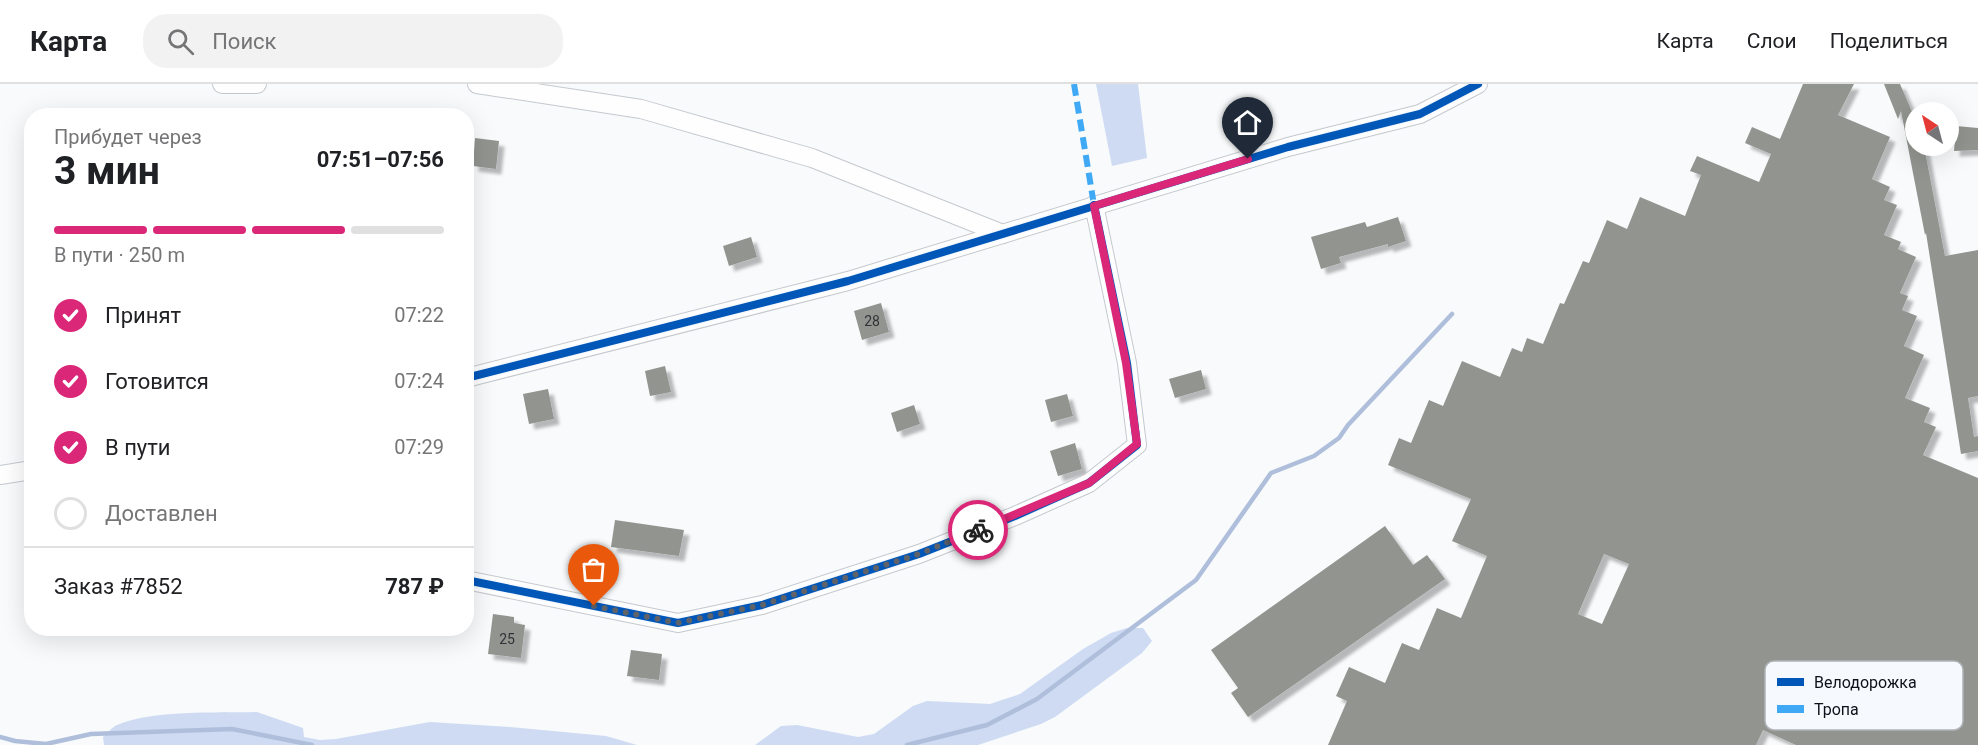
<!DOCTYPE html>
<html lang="ru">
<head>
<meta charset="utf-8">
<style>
  body { margin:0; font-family:Roboto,sans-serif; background:#f2f2f2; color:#202124; height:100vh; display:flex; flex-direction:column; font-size:22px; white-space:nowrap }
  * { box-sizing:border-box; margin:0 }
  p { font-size:20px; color:#757577 }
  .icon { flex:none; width:33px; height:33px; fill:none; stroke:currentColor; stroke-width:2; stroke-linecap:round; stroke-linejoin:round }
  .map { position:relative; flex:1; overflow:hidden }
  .sheet { position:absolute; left:24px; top:24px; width:450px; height:528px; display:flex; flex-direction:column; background:#fff; border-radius:24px; box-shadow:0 6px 24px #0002 }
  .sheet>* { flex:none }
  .needle { width:39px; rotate:324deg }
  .buttons { position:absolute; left:1905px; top:18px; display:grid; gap:12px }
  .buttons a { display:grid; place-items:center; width:54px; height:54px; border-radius:50%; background:#fff; box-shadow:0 6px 24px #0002; font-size:30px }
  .pin { position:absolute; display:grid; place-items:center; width:51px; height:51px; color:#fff; margin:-62px -26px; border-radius:50% 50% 50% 0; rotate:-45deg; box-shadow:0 0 6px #0007 }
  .pin .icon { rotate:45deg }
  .courier { position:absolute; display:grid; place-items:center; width:60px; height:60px; margin:-30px; border:4px solid #db2777; border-radius:50%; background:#fff; color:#222; box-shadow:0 2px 8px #0007 }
  .head em { font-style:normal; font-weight:700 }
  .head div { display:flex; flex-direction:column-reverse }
  .head { display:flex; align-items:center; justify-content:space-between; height:102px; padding:0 30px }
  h1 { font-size:39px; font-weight:700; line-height:45px }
  .bar { display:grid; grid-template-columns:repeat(4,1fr); gap:9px 6px; align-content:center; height:72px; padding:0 30px }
  .bar i { height:8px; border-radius:4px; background:#e0e0e0 }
  .bar .selected { background:#db2777 }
  .bar p { grid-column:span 4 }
  .line { display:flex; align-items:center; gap:15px; padding:0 30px; border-top:2px solid #e0e0e0 }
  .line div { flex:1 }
  ol { padding:0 30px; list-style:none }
  li { display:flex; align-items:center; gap:18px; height:66px }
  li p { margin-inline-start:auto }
  li .icon { padding:6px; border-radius:50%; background:#db2777; color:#fff; stroke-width:4 }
  li:last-child { color:#757577 }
  li i { width:33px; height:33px; border:3px solid #e0e0e0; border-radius:50% }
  header { display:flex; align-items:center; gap:36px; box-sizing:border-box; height:84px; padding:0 30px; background:#fff; border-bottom:2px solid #e0e0e0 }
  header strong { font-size:28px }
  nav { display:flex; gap:33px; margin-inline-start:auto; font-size:21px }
  .search { width:420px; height:54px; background:#f2f2f2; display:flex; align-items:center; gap:15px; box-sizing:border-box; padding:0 21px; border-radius:24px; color:#757577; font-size:22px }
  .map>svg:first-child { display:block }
  .forest { fill:#cedbf2 }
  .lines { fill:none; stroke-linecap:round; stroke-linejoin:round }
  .stream { stroke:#afbfdb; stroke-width:4.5 }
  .building { fill:#92958f; fill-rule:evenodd; filter:url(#shadow) }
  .minor-casing { stroke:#c5c9ce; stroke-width:20 }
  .minor { stroke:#fefeff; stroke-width:18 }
  .quiet { stroke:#3fa9f5; stroke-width:6; stroke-dasharray:12 6; stroke-linecap:butt }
  .cycleway-casing { stroke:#f6f9fe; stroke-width:11 }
  .cycleway { stroke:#0057b8; stroke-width:8 }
  .done { stroke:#5f6369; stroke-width:6; stroke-dasharray:0 10.8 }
  .route { stroke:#db2777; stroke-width:8 }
  .labels { text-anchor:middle; stroke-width:6; stroke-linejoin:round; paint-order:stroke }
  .number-label { font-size:14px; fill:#2e3337 }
  .key { fill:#f6f9fe; stroke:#b0b4ba; stroke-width:1.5 }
  .key-label { font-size:16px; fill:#0d121a }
</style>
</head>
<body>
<header>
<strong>Карта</strong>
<div class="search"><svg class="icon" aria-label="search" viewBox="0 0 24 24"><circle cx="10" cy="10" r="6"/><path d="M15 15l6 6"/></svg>Поиск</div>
<nav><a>Карта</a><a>Слои</a><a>Поделиться</a></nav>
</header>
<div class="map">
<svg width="1978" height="661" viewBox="0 0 1978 661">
  <defs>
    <filter id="shadow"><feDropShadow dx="5.5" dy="5.5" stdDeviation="1.5" flood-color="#0004"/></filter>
  </defs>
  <rect width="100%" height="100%" fill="#f8fafc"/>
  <!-- forest -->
  <g class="forest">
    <path d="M 1096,0 L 1138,0 L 1147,74 L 1112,82 Z"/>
    <path d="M 1127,544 L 1143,544 L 1152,557 L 1142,569 L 1055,633 L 1041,640 L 978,661 L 755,661 L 781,642 L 797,641 L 858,653 L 874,650 L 913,622 L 927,617 L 990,620 L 1020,610 L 1083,565 L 1111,549 Z"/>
    <path d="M 257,628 L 303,644 L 304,653 L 320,656 L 336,655 L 430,638 L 510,643 L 606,652 L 637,661 L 104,661 L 103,653 C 108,649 112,643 117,641 C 151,626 219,629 257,628 Z"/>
  </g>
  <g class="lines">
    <!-- stream -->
    <g class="stream">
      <path d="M 0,653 L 15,657 L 46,660 L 91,650 L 232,645 L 312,661"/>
      <path d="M 907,661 L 987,641 L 1037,615 L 1196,496 L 1271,389 L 1314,372 L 1339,354 L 1348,341 L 1452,230"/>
    </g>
  </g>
  <!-- building -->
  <g class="building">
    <path d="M 1803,0 L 1854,0 L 1838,31 L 1890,53 L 1872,95 L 1890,103 L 1884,116 L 1897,121 L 1884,151 L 1901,158 L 1898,165 L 1916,173 L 1900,209 L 1908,212 L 1902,226 L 1917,232 L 1904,262 L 1924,271 L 1905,314 L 1930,324 L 1924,338 L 1936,343 L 1923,371 L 1978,394 L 1978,661 L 1796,661 L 1763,646 L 1756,661 L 1328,661 L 1347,617 L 1336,612 L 1349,583 L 1385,599 L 1402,559 L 1419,566 L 1437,524 L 1461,534 L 1487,472 L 1452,457 L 1471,415 L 1388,381 L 1399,354 L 1411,359 L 1429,316 L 1443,322 L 1462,277 L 1500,293 L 1512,264 L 1522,268 L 1527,254 L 1543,260 L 1560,219 L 1564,220 L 1583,177 L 1589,179 L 1607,136 L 1627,145 L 1640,113 L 1685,132 L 1701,91 L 1690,87 L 1697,72 L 1759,98 L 1771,70 L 1745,59 L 1752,43 L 1780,55 ZM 1604,470 L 1629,480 L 1602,540 L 1578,530 Z"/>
    <path d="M 1884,0 L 1900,0 L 1916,37 L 1916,62 L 1924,62 L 1945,172 L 1978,166 L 1978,312 L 1968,314 L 1974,353 L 1978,352 L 1978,367 L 1961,370 L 1926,149 L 1925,151 L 1901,27 L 1898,35 Z"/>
    <path d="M 1956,42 L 1978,44 L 1978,66 L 1954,67 Z"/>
    <path d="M 475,54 L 499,57 L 496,85 L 473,82 Z"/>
    <path d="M 1398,133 L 1406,157 L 1388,163 L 1388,160 L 1339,173 L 1341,179 L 1321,185 L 1311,153 L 1365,138 L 1367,143 Z"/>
    <path d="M 751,153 L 757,173 L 729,182 L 723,162 Z"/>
    <path d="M 881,219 L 889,248 L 862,256 L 854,227 Z"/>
    <path d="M 665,282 L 671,308 L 650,312 L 645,287 Z"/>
    <path d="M 1201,286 L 1206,305 L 1175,314 L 1169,295 Z"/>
    <path d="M 548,305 L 554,335 L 529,340 L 523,310 Z"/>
    <path d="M 1067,310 L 1073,332 L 1051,338 L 1045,316 Z"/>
    <path d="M 914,321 L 920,340 L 897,348 L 891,329 Z"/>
    <path d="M 1075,359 L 1082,385 L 1058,392 L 1050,367 Z"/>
    <path d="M 615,436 L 684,446 L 679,472 L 611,463 Z"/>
    <path d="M 1385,442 L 1413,481 L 1427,471 L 1445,495 L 1248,633 L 1231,609 L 1238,604 L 1211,566 Z"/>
    <path d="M 493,530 L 514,533 L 514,539 L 525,541 L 521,574 L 488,570 Z"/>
    <path d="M 631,566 L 662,570 L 659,596 L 627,592 Z"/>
  </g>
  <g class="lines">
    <defs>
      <g id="minor">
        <path d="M 222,0 L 257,0"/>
        <path d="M 477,0 L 641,25 L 812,74 L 1003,150"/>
        <path d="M 466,294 L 848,197 L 1288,63 L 1420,30 L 1478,0"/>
        <path d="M 0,391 L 32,386"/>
        <path d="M 466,496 L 678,539 L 762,521 L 919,470 L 1015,432 L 1089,399 L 1137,361 L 1127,279 L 1094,121"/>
      </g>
    </defs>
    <!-- minor casing -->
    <use href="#minor" class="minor-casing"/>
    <!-- minor -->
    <use href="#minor" class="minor"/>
    <!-- quiet -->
    <path class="quiet" d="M 1074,0 L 1094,121"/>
    <defs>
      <g id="cycleway">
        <path d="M 466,294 L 848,197 L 1288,63 L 1420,30 L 1478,0"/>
        <path d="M 466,496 L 678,539 L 762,521 L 919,470 L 1015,432 L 1089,399 L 1137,361 L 1127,279 L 1094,121"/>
      </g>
    </defs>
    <!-- cycleway casing -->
    <use href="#cycleway" class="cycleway-casing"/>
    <!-- cycleway -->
    <use href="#cycleway" class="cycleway"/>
  </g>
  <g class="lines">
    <!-- done -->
    <path class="done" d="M 594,522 L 678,539 L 762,521 L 919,470 L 978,446"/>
    <!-- route -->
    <path class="route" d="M 978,446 L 1089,399 L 1137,360 L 1126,279 L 1094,122 L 1248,75"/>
  </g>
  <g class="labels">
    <!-- number labels -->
    <g class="number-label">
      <text x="872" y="242">28</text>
      <text x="507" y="560">25</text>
    </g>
  </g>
  <!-- legend -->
  <rect x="1765" y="577" width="198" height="69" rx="9" class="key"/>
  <rect x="1777" y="594" width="27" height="8" fill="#0057b8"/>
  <rect x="1777" y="621" width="27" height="8" fill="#3fa9f5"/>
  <g class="key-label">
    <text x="1814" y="604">Велодорожка</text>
    <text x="1814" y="631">Тропа</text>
  </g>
</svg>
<div class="buttons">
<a><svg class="needle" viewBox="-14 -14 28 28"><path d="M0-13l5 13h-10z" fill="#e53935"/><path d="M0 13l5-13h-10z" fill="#757577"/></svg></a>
</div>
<div class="pin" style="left:594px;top:522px;background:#ea580c"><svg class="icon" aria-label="bag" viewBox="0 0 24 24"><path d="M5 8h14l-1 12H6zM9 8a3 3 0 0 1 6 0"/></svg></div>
<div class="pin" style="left:1248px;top:75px;background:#1f2937"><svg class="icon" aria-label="home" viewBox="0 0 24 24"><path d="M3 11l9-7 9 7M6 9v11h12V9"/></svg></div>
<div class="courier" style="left:978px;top:446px"><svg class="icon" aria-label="bike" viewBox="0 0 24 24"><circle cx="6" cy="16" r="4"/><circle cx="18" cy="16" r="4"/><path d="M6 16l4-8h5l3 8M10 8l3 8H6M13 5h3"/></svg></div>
<section class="sheet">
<div class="head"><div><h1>3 мин</h1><p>Прибудет через</p></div><em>07:51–07:56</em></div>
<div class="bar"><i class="selected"></i><i class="selected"></i><i class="selected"></i><i></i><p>В пути · 250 m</p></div>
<ol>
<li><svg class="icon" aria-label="check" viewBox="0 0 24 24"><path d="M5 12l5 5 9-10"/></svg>Принят<p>07:22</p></li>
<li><svg class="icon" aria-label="check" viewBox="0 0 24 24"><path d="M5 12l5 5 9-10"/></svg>Готовится<p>07:24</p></li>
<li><svg class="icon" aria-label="check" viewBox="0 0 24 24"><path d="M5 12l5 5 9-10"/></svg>В пути<p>07:29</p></li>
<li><i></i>Доставлен</li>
</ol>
<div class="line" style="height:78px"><div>Заказ #7852</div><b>787 ₽</b></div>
</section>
</div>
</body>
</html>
